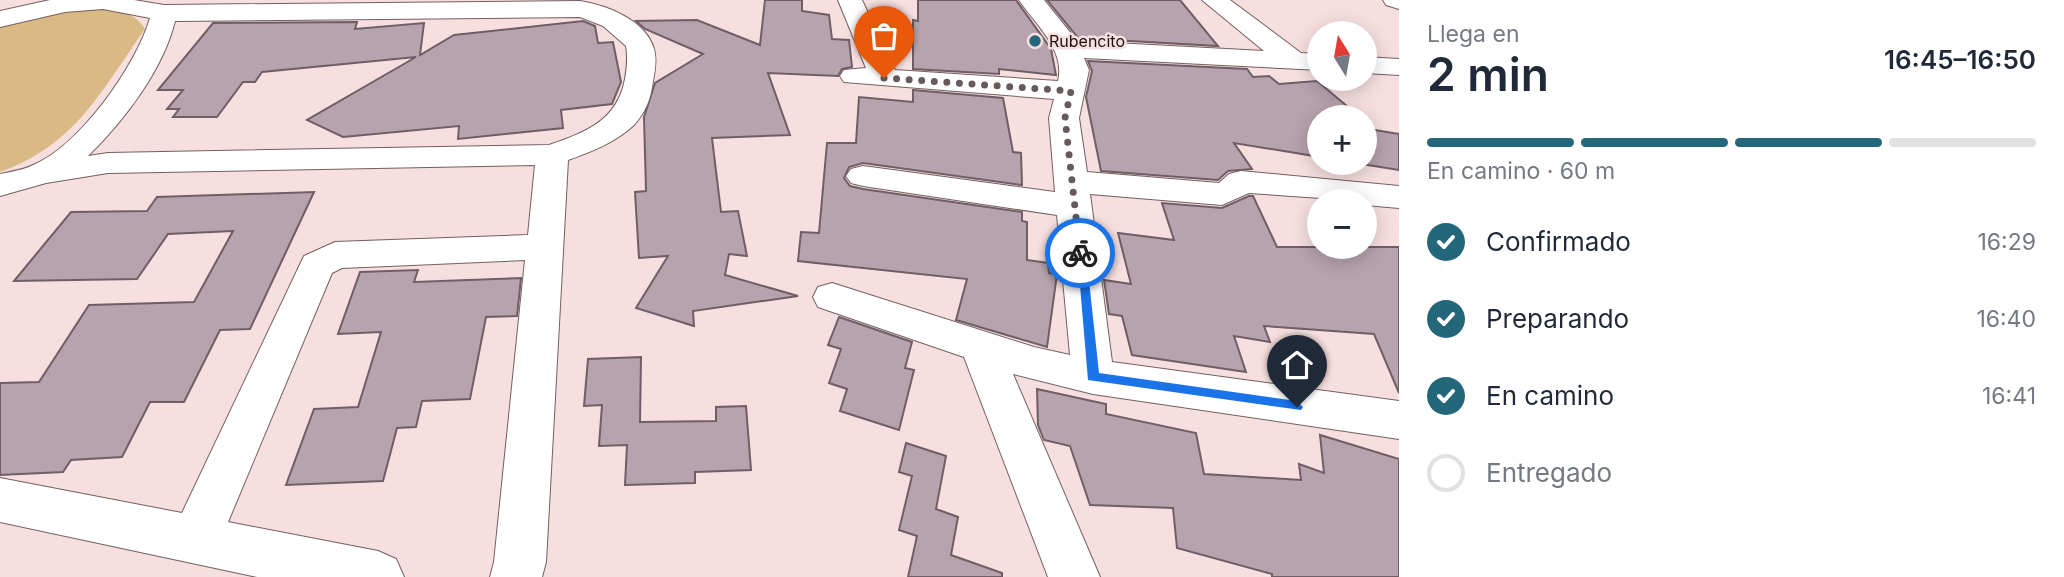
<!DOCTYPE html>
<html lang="es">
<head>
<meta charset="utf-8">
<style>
  body { margin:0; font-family:Inter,sans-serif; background:#f6f6f7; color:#1f2937; height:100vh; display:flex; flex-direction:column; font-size:26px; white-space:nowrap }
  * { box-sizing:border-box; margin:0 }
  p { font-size:23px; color:#747a83 }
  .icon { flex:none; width:38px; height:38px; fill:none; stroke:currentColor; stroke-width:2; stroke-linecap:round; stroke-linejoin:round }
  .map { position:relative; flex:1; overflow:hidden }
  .sheet { display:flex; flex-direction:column; background:#fff; width:665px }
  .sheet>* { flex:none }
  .needle { width:46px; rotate:349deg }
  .tools { position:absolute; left:1307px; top:21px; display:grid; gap:14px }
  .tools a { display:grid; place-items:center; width:70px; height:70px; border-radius:50%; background:#fff; box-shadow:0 4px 18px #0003; font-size:35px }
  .pin { position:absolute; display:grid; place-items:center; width:60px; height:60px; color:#fff; margin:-72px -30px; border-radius:50% 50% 50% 0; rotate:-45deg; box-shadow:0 0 7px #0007 }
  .pin .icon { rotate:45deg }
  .courier { position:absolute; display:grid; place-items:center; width:70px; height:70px; margin:-35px; border:5px solid #1a73e8; border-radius:50%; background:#fff; color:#222; box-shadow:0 2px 9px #0007 }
  .headline em { font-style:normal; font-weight:600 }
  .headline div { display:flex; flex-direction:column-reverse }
  .headline { display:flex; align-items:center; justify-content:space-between; height:119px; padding:0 28px }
  h1 { font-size:46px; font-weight:600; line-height:52px }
  .bar { display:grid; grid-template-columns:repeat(4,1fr); gap:10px 7px; align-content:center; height:84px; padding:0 28px }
  .bar i { height:9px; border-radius:5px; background:#e0e1e3 }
  .bar .on { background:#25677a }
  .bar p { grid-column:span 4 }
  ol { padding:0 28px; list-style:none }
  li { display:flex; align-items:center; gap:21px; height:77px }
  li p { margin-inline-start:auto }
  li .icon { padding:7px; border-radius:50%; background:#25677a; color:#fff; stroke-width:4 }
  li:last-child { color:#747a83 }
  li i { width:38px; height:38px; border:4px solid #e0e1e3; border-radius:50% }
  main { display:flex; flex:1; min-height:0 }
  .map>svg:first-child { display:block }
  .green { fill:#d9ba85 }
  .building { fill:#b7a3ad; stroke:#705e67; stroke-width:2 }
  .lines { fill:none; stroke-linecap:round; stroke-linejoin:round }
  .minor-casing { stroke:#745f5f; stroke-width:2 }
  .minor { fill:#fff; fill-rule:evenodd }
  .route { fill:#1a73e8 }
  .done { stroke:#675a5a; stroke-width:7; stroke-dasharray:0 12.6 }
  .poi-dot { fill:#25677a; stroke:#f7dfdf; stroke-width:2.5 }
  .labels { text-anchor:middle; stroke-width:5; stroke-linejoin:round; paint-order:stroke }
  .far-poi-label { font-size:16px; fill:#1a1212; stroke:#f7dfdf; text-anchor:start }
</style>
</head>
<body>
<main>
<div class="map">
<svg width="1399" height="577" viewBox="0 0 1399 577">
  <rect width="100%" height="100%" fill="#f7dfdf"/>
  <!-- green -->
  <path class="green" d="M 94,9 C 114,10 134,10 145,29 C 101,91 76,145 0,172 L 0,26 L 45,14 Z"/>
  <!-- building -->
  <g class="building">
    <path d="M 765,0 L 802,0 L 802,11 L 829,15 L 832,39 L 849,40 L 852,67 L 842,69 L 838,76 L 768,73 L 790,135 L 712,138 L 721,212 L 738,211 L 747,256 L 729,254 L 725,275 L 798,296 L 693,311 L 694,326 L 636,308 L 668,256 L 639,258 L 635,192 L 646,191 L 644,117 L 655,83 L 703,54 L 645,29 L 636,21 L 697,20 L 760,45 Z"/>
    <path d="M 918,0 L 1016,0 L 1051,49 L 1056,75 L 999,69 L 999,74 L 913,69 L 913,20 L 918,21 Z"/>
    <path d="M 1047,0 L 1180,0 L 1218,46 L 1078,38 Z"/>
    <path d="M 583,21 L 595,26 L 598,43 L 613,42 L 621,82 L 612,104 L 561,110 L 563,128 L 458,139 L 459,126 L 343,137 L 307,120 L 416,57 L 262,72 L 255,82 L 243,82 L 217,117 L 173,117 L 179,109 L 167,109 L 183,90 L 158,90 L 213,23 L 357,22 L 355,29 L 424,23 L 420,55 L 454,35 Z"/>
    <path d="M 1088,61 L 1247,69 L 1253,77 L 1269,76 L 1279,84 L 1317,81 L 1360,117 L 1320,117 L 1320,157 L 1234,143 L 1252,169 L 1228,171 L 1218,180 L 1101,171 L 1086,97 L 1092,71 Z"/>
    <path d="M 913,90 L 1003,98 L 1013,152 L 1021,153 L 1022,185 L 863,163 L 849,167 L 844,178 L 850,186 L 863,189 L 1022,212 L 1022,221 L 1027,222 L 1027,260 L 1048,263 L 1049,273 L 1057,274 L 1047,347 L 956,320 L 967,279 L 798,261 L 801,232 L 819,233 L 827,143 L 856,143 L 859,97 L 913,102 Z"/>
    <path d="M 1365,124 L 1369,129 L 1399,134 L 1399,170 L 1355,163 L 1365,163 Z"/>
    <path d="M 314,192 L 250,329 L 220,330 L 184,402 L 150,402 L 122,457 L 71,460 L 63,472 L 0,475 L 0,383 L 39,382 L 89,305 L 194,302 L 233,231 L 168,234 L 137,279 L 14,281 L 71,212 L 147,211 L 157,197 Z"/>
    <path d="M 1249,196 L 1253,196 L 1277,247 L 1399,247 L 1399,393 L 1374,334 L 1264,326 L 1270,342 L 1234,336 L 1246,372 L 1132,355 L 1122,316 L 1109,314 L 1104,280 L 1131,284 L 1118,233 L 1174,240 L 1162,203 L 1222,208 Z"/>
    <path d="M 418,270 L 414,282 L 521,278 L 517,316 L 486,317 L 470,399 L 422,401 L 416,427 L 397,428 L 383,481 L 286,485 L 314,409 L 358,407 L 381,332 L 338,334 L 360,272 Z"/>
    <path d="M 839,317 L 912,342 L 905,368 L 914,370 L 899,430 L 840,411 L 847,389 L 829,383 L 841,349 L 828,345 Z"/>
    <path d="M 641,357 L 640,422 L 716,421 L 716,407 L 746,406 L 751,470 L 695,472 L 695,483 L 625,485 L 627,445 L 599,446 L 602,405 L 584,406 L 588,359 Z"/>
    <path d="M 1037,389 L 1106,404 L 1106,414 L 1196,433 L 1204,474 L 1301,480 L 1299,464 L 1324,473 L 1320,435 L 1399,459 L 1399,577 L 1272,577 L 1272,574 L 1177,548 L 1173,508 L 1090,505 L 1070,446 L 1044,440 L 1038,425 Z"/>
    <path d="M 906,443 L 946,456 L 936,509 L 958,517 L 951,555 L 1002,573 L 1002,577 L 908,577 L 917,536 L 899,530 L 912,476 L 899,472 Z"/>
  </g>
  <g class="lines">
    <defs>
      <g id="minor">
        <path d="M 50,0 L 134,0 L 164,5 L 580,1 C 606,5 646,20 654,49 C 657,59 655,71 653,81 C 651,98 646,112 634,125 C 616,142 591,152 568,160 L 546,562 L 542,577 L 490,577 L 494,562 L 525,260 L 342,268 L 332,273 L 228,522 L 378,551 L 396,559 L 404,577 L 257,577 L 0,522 L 0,478 L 182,513 L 304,256 L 335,242 L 528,235 L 535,165 L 108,173 L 46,183 L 0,196 L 0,174 C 10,172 22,170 31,166 C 79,147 136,66 150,18 L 103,9 L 65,12 L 0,27 L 0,11 ZM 580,17 L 603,26 L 626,46 C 628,57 627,68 625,79 C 617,121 586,132 549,145 L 108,153 L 88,156 C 124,121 163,70 175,21 Z"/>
        <path d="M 838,0 L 862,0 L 895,70 L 1058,81 C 1066,50 1035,24 1019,0 L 1044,0 L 1077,41 L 1264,51 L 1202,0 L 1230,0 L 1301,53 L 1320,54 L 1320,70 L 1084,58 L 1089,70 L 1079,118 L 1087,172 L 1219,183 L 1229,174 L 1241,171 L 1399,186 L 1399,208 L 1365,205 L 1365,201 L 1249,193 L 1222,205 L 1090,194 L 1112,362 L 1399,401 L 1399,439 L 1093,394 L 1013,374 L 1100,577 L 1048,577 L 964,357 L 818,307 L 813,297 L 818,287 L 832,283 L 1034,347 L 1070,355 L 1057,215 L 863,186 L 851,183 L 846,176 L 851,169 L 863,166 L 1055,192 L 1049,118 L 1054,99 L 844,82 L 840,76 L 844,70 L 866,68 Z"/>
        <path d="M 1383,0 L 1399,0 L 1399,9 L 1386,5 Z"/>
        <path d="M 1365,57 L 1399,59 L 1399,75 L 1365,73 Z"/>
      </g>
    </defs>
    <!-- minor casing -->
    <use href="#minor" class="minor-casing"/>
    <!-- minor -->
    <use href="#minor" class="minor"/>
  </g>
  <!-- route -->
  <path class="route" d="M 1077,250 L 1086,253 L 1099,373 L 1297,401 L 1303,407 L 1301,410 L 1088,380 Z"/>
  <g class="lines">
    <!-- done -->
    <path class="done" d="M 884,78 L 1071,91 L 1065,118 L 1080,253"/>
  </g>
  <!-- markers -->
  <circle class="poi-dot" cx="1035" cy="41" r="7"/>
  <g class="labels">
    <!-- far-poi labels -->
    <g class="far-poi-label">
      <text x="1049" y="47">Rubencito</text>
    </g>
  </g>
</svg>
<div class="tools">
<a><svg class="needle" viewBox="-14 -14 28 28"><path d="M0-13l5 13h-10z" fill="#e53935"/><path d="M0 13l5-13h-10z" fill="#747a83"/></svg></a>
<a>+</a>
<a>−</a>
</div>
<div class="pin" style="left:884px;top:78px;background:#ea580c"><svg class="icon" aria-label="bag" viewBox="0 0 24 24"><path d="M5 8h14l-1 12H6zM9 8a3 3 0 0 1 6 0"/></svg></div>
<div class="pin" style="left:1297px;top:407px;background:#1f2937"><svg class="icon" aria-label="home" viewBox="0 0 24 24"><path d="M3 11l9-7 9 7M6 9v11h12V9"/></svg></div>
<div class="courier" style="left:1080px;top:253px"><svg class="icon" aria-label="bike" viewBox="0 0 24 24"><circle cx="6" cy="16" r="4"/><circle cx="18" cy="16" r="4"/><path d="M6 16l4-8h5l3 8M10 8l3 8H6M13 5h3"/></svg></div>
</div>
<section class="sheet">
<div class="headline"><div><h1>2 min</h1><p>Llega en</p></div><em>16:45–16:50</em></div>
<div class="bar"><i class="on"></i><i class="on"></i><i class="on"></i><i></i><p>En camino · 60 m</p></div>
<ol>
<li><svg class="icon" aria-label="check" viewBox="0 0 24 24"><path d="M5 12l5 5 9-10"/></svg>Confirmado<p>16:29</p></li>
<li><svg class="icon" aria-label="check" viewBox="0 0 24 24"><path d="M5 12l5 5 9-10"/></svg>Preparando<p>16:40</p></li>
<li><svg class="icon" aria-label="check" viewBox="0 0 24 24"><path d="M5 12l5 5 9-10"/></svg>En camino<p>16:41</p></li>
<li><i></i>Entregado</li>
</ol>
</section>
</main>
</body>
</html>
